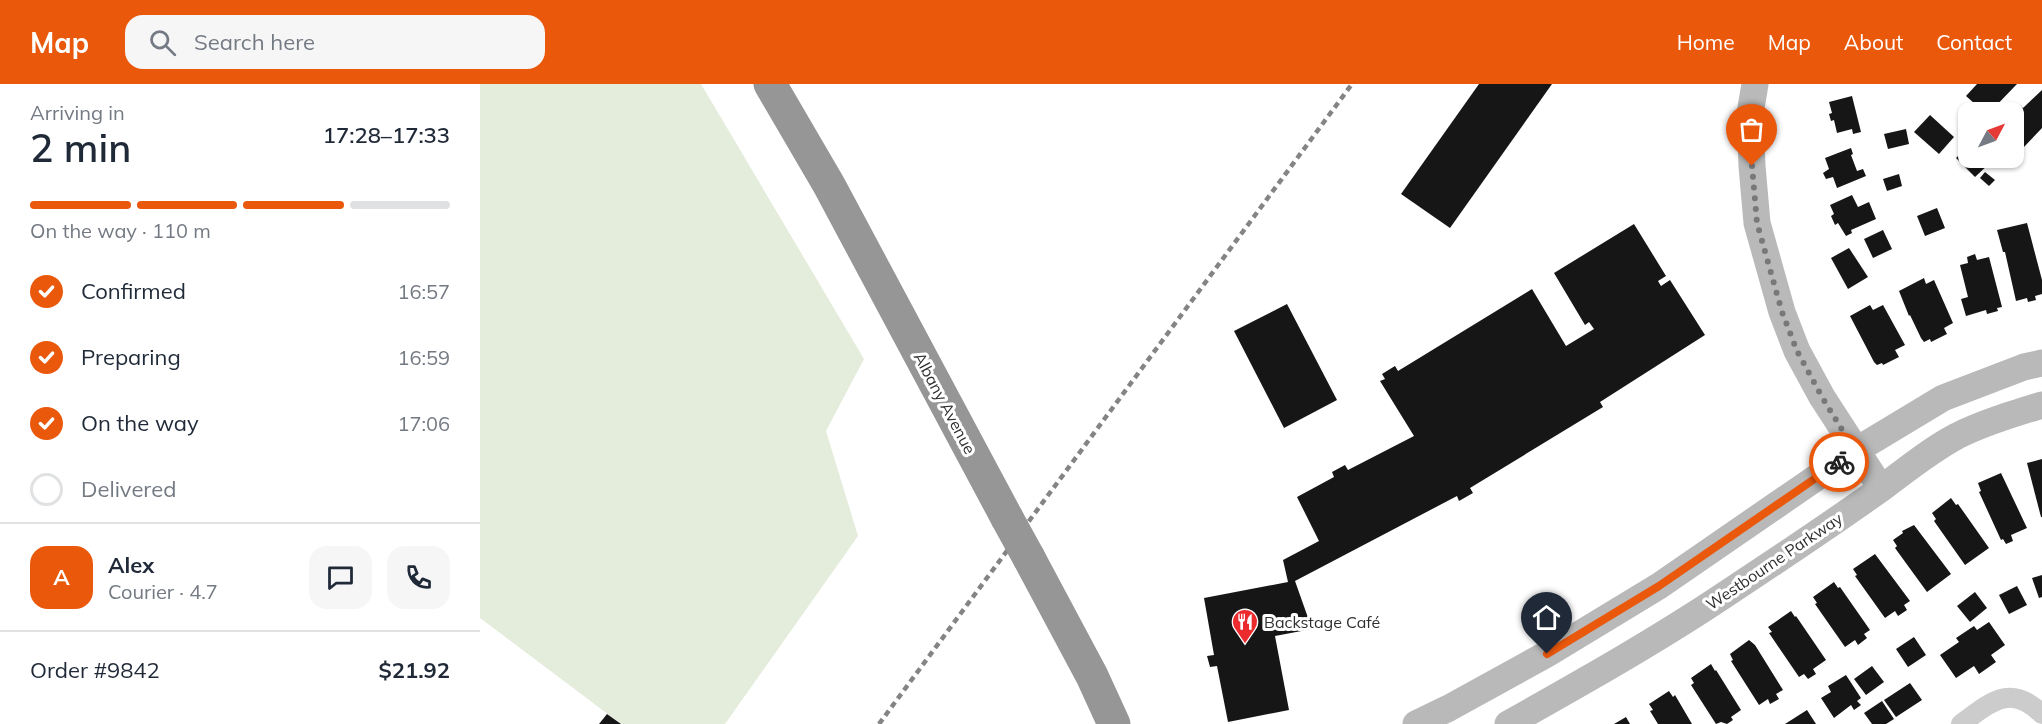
<!DOCTYPE html>
<html lang="en">
<head>
<meta charset="utf-8">
<style>
  body { margin:0; font-family:Mulish,sans-serif; background:#f6f6f7; color:#1f2937; height:100vh; display:flex; flex-direction:column; font-size:22px; white-space:nowrap }
  * { box-sizing:border-box; margin:0 }
  p { font-size:20px; color:#747a83 }
  .icon { flex:none; width:33px; height:33px; fill:none; stroke:currentColor; stroke-width:2; stroke-linecap:round; stroke-linejoin:round }
  .map { position:relative; flex:1; overflow:hidden }
  .drawer { display:flex; flex-direction:column; background:#fff; width:480px }
  .drawer>* { flex:none }
  .needle { width:39px; rotate:49deg }
  .tools { position:absolute; left:1478px; top:18px; display:grid; gap:12px }
  .tools a { display:grid; place-items:center; width:66px; height:66px; border-radius:12px; background:#fff; box-shadow:0 2px 4px #0004; font-size:30px }
  .pin { position:absolute; display:grid; place-items:center; width:51px; height:51px; color:#fff; margin:-62px -26px; border-radius:50% 50% 50% 0; rotate:-45deg; box-shadow:0 0 6px #0007 }
  .pin .icon { rotate:45deg }
  .courier { position:absolute; display:grid; place-items:center; width:60px; height:60px; margin:-30px; border:4px solid #ea580c; border-radius:50%; background:#fff; color:#222; box-shadow:0 2px 8px #0007 }
  .overview em { font-style:normal; font-weight:600 }
  .overview div { display:flex; flex-direction:column-reverse }
  .overview { display:flex; align-items:center; justify-content:space-between; height:102px; padding:0 30px }
  h1 { font-size:39px; font-weight:600; line-height:45px }
  .bar { display:grid; grid-template-columns:repeat(4,1fr); gap:9px 6px; align-content:center; height:72px; padding:0 30px }
  .bar i { height:8px; border-radius:4px; background:#e0e1e3 }
  .bar .on { background:#ea580c }
  .bar p { grid-column:span 4 }
  .line { display:flex; align-items:center; gap:15px; padding:0 30px; border-top:2px solid #e0e1e3 }
  .line div { flex:1 }
  .round { display:grid; place-items:center; flex:none; width:63px; height:63px; border-radius:18px; background:#f6f6f7 }
  ol { padding:0 30px; list-style:none }
  li { display:flex; align-items:center; gap:18px; height:66px }
  li p { margin-inline-start:auto }
  li .icon { padding:6px; border-radius:50%; background:#ea580c; color:#fff; stroke-width:4 }
  li:last-child { color:#747a83 }
  li i { width:33px; height:33px; border:3px solid #e0e1e3; border-radius:50% }
  header { display:flex; align-items:center; gap:36px; box-sizing:border-box; height:84px; padding:0 30px; background:#ea580c; color:#fff }
  header strong { font-size:28px }
  nav { display:flex; gap:33px; margin-inline-start:auto; font-size:21px }
  .search { width:420px; height:54px; background:#f6f6f7; display:flex; align-items:center; gap:15px; box-sizing:border-box; padding:0 21px; border-radius:18px; color:#747a83; font-size:22px }
  main { display:flex; flex:1; min-height:0 }
  .map>svg:first-child { display:block }
  .green { fill:#e4ecdc }
  .building { fill:#161616 }
  .lines { fill:none; stroke-linecap:round; stroke-linejoin:round }
  .street { stroke:#ccc; stroke-width:20 }
  .secondary { stroke:#b9b9b9; stroke-width:27 }
  .highway { stroke:#969696; stroke-width:33 }
  .rail { stroke:#848484; stroke-width:4.5; stroke-dasharray:6 4.5; stroke-linecap:butt }
  .highway-bridge { stroke:#969696; stroke-width:33 }
  .done { stroke:#787878; stroke-width:6; stroke-dasharray:0 10.8 }
  .route { stroke:#ea580c; stroke-width:8 }
  .labels { text-anchor:middle; stroke-width:6; stroke-linejoin:round; paint-order:stroke }
  .street-label { font-size:16px; fill:#2f2f2f; stroke:#fff }
  .poi-label { font-size:16px; fill:#2f2f2f; stroke:#fff; text-anchor:start }
</style>
</head>
<body>
<header>
<strong>Map</strong>
<div class="search"><svg class="icon" aria-label="search" viewBox="0 0 24 24"><circle cx="10" cy="10" r="6"/><path d="M15 15l6 6"/></svg>Search here</div>
<nav><a>Home</a><a>Map</a><a>About</a><a>Contact</a></nav>
</header>
<main>
<section class="drawer">
<div class="overview"><div><h1>2 min</h1><p>Arriving in</p></div><em>17:28–17:33</em></div>
<div class="bar"><i class="on"></i><i class="on"></i><i class="on"></i><i></i><p>On the way · 110 m</p></div>
<ol>
<li><svg class="icon" aria-label="check" viewBox="0 0 24 24"><path d="M5 12l5 5 9-10"/></svg>Confirmed<p>16:57</p></li>
<li><svg class="icon" aria-label="check" viewBox="0 0 24 24"><path d="M5 12l5 5 9-10"/></svg>Preparing<p>16:59</p></li>
<li><svg class="icon" aria-label="check" viewBox="0 0 24 24"><path d="M5 12l5 5 9-10"/></svg>On the way<p>17:06</p></li>
<li><i></i>Delivered</li>
</ol>
<div class="line" style="height:108px"><b class="round" style="background:#ea580c;color:#fff">A</b><div><b>Alex</b><p>Courier · 4.7</p></div><a class="round"><svg class="icon" aria-label="chat" viewBox="0 0 24 24"><path d="M4 5h16v11H9l-5 4z"/></svg></a><a class="round"><svg class="icon" aria-label="phone" viewBox="0 0 24 24"><path d="M5 4h4l2 5-3 2q2 4 5 5l2-3 5 2v4C11 20 4 13 5 4z"/></svg></a></div>
<div class="line" style="height:78px"><div>Order #9842</div><b>$21.92</b></div>
</section>
<div class="map">
<svg width="1562" height="640" viewBox="0 0 1562 640">
  <rect width="100%" height="100%" fill="#fff"/>
  <!-- green -->
  <path class="green" d="M 0,0 L 221,0 L 384,275 L 346,347 L 378,452 L 245,640 L 141,640 L 0,534 Z"/>
  <!-- building -->
  <g class="building">
    <path d="M 999,0 L 1072,0 L 970,144 L 921,110 Z"/>
    <path d="M 1497,0 L 1537,0 L 1510,28 L 1504,28 L 1486,12 Z"/>
    <path d="M 1562,6 L 1562,44 L 1543,64 L 1533,55 L 1533,35 L 1537,31 L 1533,26 L 1538,20 L 1543,24 Z"/>
    <path d="M 1372,12 L 1381,48 L 1373,50 L 1372,45 L 1357,49 L 1354,36 L 1351,37 L 1349,30 L 1352,29 L 1349,18 Z"/>
    <path d="M 1450,31 L 1474,53 L 1459,70 L 1434,48 Z"/>
    <path d="M 1426,45 L 1429,60 L 1408,65 L 1404,50 Z"/>
    <path d="M 1488,62 L 1488,74 L 1506,74 L 1511,78 L 1495,93 L 1476,74 Z"/>
    <path d="M 1371,64 L 1373,70 L 1371,71 L 1377,87 L 1383,85 L 1386,92 L 1357,104 L 1353,93 L 1346,95 L 1343,89 L 1349,85 L 1345,74 Z"/>
    <path d="M 1505,88 L 1515,96 L 1509,102 L 1500,94 Z"/>
    <path d="M 1419,90 L 1422,102 L 1407,107 L 1403,95 Z"/>
    <path d="M 1372,111 L 1378,123 L 1389,118 L 1396,135 L 1371,146 L 1372,149 L 1366,152 L 1358,139 L 1355,141 L 1351,132 L 1354,130 L 1350,121 Z"/>
    <path d="M 1457,124 L 1465,144 L 1445,152 L 1437,132 Z"/>
    <path d="M 1547,139 L 1562,196 L 1562,210 L 1555,212 L 1556,216 L 1548,218 L 1547,214 L 1536,217 L 1525,168 L 1523,168 L 1517,146 Z"/>
    <path d="M 1154,140 L 1186,192 L 1178,197 L 1181,202 L 1190,196 L 1225,251 L 1120,318 L 1123,323 L 990,404 L 993,409 L 979,417 L 977,412 L 815,497 L 832,545 L 795,552 L 809,626 L 748,638 L 737,582 L 730,583 L 727,572 L 734,571 L 724,514 L 808,498 L 803,476 L 839,457 L 817,413 L 854,393 L 852,388 L 865,381 L 868,386 L 934,352 L 900,297 L 905,295 L 902,290 L 915,282 L 918,287 L 1052,205 L 1086,262 L 1114,245 L 1109,238 L 1105,241 L 1074,189 Z"/>
    <path d="M 1403,146 L 1412,165 L 1393,174 L 1384,155 Z"/>
    <path d="M 1369,164 L 1388,193 L 1368,205 L 1351,174 Z"/>
    <path d="M 1495,170 L 1497,176 L 1509,173 L 1522,223 L 1517,224 L 1518,227 L 1507,230 L 1506,226 L 1486,232 L 1481,215 L 1488,213 L 1480,181 L 1488,179 L 1487,173 Z"/>
    <path d="M 1444,194 L 1446,200 L 1454,196 L 1473,239 L 1464,244 L 1467,250 L 1451,258 L 1450,255 L 1444,258 L 1441,254 L 1430,231 L 1429,232 L 1419,207 Z"/>
    <path d="M 807,220 L 857,316 L 804,344 L 754,247 Z"/>
    <path d="M 1390,221 L 1393,226 L 1403,221 L 1425,261 L 1415,266 L 1419,273 L 1403,281 L 1402,279 L 1397,281 L 1394,278 L 1370,232 Z"/>
    <path d="M 1562,375 L 1562,433 L 1561,433 L 1547,379 Z"/>
    <path d="M 1521,389 L 1547,444 L 1531,451 L 1533,457 L 1526,460 L 1523,455 L 1521,456 L 1499,408 L 1501,407 L 1498,399 Z"/>
    <path d="M 1471,414 L 1476,421 L 1478,420 L 1509,464 L 1485,481 L 1454,437 L 1456,435 L 1452,429 Z"/>
    <path d="M 1434,441 L 1471,490 L 1447,508 L 1415,464 L 1417,462 L 1413,456 L 1423,449 L 1422,447 Z"/>
    <path d="M 1395,470 L 1430,517 L 1424,521 L 1427,526 L 1418,532 L 1415,527 L 1405,534 L 1375,492 L 1377,491 L 1373,485 Z"/>
    <path d="M 1562,491 L 1562,513 L 1559,514 L 1552,494 Z"/>
    <path d="M 1354,498 L 1358,504 L 1360,503 L 1390,546 L 1384,550 L 1387,554 L 1378,561 L 1375,556 L 1365,563 L 1335,520 L 1337,519 L 1333,513 Z"/>
    <path d="M 1537,502 L 1547,521 L 1529,530 L 1519,511 Z"/>
    <path d="M 1495,508 L 1507,524 L 1490,538 L 1477,522 Z"/>
    <path d="M 1311,527 L 1315,533 L 1316,532 L 1346,576 L 1333,585 L 1336,590 L 1328,595 L 1324,590 L 1319,593 L 1289,549 L 1292,548 L 1288,543 Z"/>
    <path d="M 1509,538 L 1525,561 L 1511,571 L 1516,578 L 1499,590 L 1494,582 L 1476,594 L 1460,571 L 1479,558 L 1476,554 L 1494,542 L 1497,546 Z"/>
    <path d="M 1434,553 L 1446,571 L 1428,583 L 1416,565 Z"/>
    <path d="M 1269,556 L 1275,561 L 1303,606 L 1296,610 L 1299,615 L 1290,620 L 1288,615 L 1279,621 L 1251,577 L 1253,576 L 1250,570 Z"/>
    <path d="M 1231,580 L 1235,587 L 1236,586 L 1261,626 L 1251,633 L 1253,636 L 1247,640 L 1241,638 L 1236,640 L 1211,601 L 1214,599 L 1211,594 Z"/>
    <path d="M 1392,582 L 1404,598 L 1386,611 L 1374,595 Z"/>
    <path d="M 1366,591 L 1381,614 L 1377,617 L 1381,621 L 1374,626 L 1371,621 L 1354,634 L 1341,614 L 1351,608 L 1348,602 Z"/>
    <path d="M 1430,599 L 1442,616 L 1416,633 L 1404,616 Z"/>
    <path d="M 1189,607 L 1193,613 L 1195,611 L 1212,640 L 1178,640 L 1170,627 L 1173,626 L 1169,620 Z"/>
    <path d="M 1402,617 L 1414,635 L 1406,640 L 1392,640 L 1384,629 Z"/>
    <path d="M 1327,626 L 1336,640 L 1305,640 Z"/>
    <path d="M 127,630 L 141,640 L 119,640 Z"/>
    <path d="M 1146,633 L 1150,640 L 1134,640 Z"/>
  </g>
  <g class="lines">
    <!-- street -->
    <path class="street" d="M 1481,640 C 1511,618 1530,599 1562,630"/>
    <!-- secondary -->
    <g class="secondary">
      <path d="M 1275,0 L 1270,30 L 1272,82 L 1277,139 L 1302,228 L 1317,267 L 1342,313 L 1401,404"/>
      <path d="M 936,640 L 969,624 L 1067,570 L 1179,502 L 1375,367 L 1463,314 L 1544,283 L 1562,279"/>
      <path d="M 1028,640 C 1101,599 1174,558 1243,512 C 1296,477 1350,441 1402,404 C 1426,386 1449,367 1477,352 C 1503,339 1533,330 1562,321"/>
    </g>
    <!-- highway -->
    <g class="highway">
      <path d="M 290,0 L 349,101 L 527,434"/>
      <path d="M 549,474 L 612,592 L 634,640"/>
    </g>
    <!-- rail -->
    <path class="rail" d="M 399,640 L 872,0"/>
    <!-- highway-bridge -->
    <path class="highway-bridge" d="M 527,434 L 549,474"/>
  </g>
  <g class="lines">
    <!-- done -->
    <path class="done" d="M 1272,82 L 1277,139 L 1302,228 L 1317,267 L 1342,313 L 1375,367 L 1359,378"/>
    <!-- route -->
    <path class="route" d="M 1067,570 L 1179,502 L 1359,378"/>
  </g>
  <!-- icons -->
  <defs>
    <symbol id="restaurant-pin" viewBox="-11 -11 22 30"><path d="M0 17L-7.5 6A9.5 9.5 0 1 1 7.5 6Z" fill="#ec2b2f" stroke="#fff"/><path d="M-5-6h1v4h1v-4h1v4h1v-4h1v5L-1.5 .5V6h-2V.5L-5-1ZM5-6V6H3V1.5H1.5Q1.5-4 5-6Z" fill="#fff"/></symbol>
  </defs>
  <g fill-rule="evenodd">
    <use href="#restaurant-pin" x="750" y="523" width="30" height="40"/>
  </g>
  <g class="labels">
    <!-- street labels -->
    <g class="street-label">
      <text transform="translate(465 319) rotate(62)" y="6">Albany Avenue</text>
      <text transform="translate(1294 477) rotate(-34)" y="6">Westbourne Parkway</text>
    </g>
    <!-- poi labels -->
    <g class="poi-label">
      <text x="784" y="544">Backstage Café</text>
    </g>
  </g>
</svg>
<div class="tools">
<a><svg class="needle" viewBox="-14 -14 28 28"><path d="M0-13l5 13h-10z" fill="#e53935"/><path d="M0 13l5-13h-10z" fill="#747a83"/></svg></a>
</div>
<div class="pin" style="left:1272px;top:82px;background:#ea580c"><svg class="icon" aria-label="bag" viewBox="0 0 24 24"><path d="M5 8h14l-1 12H6zM9 8a3 3 0 0 1 6 0"/></svg></div>
<div class="pin" style="left:1067px;top:570px;background:#1f2937"><svg class="icon" aria-label="home" viewBox="0 0 24 24"><path d="M3 11l9-7 9 7M6 9v11h12V9"/></svg></div>
<div class="courier" style="left:1359px;top:378px"><svg class="icon" aria-label="bike" viewBox="0 0 24 24"><circle cx="6" cy="16" r="4"/><circle cx="18" cy="16" r="4"/><path d="M6 16l4-8h5l3 8M10 8l3 8H6M13 5h3"/></svg></div>
</div>
</main>
</body>
</html>
